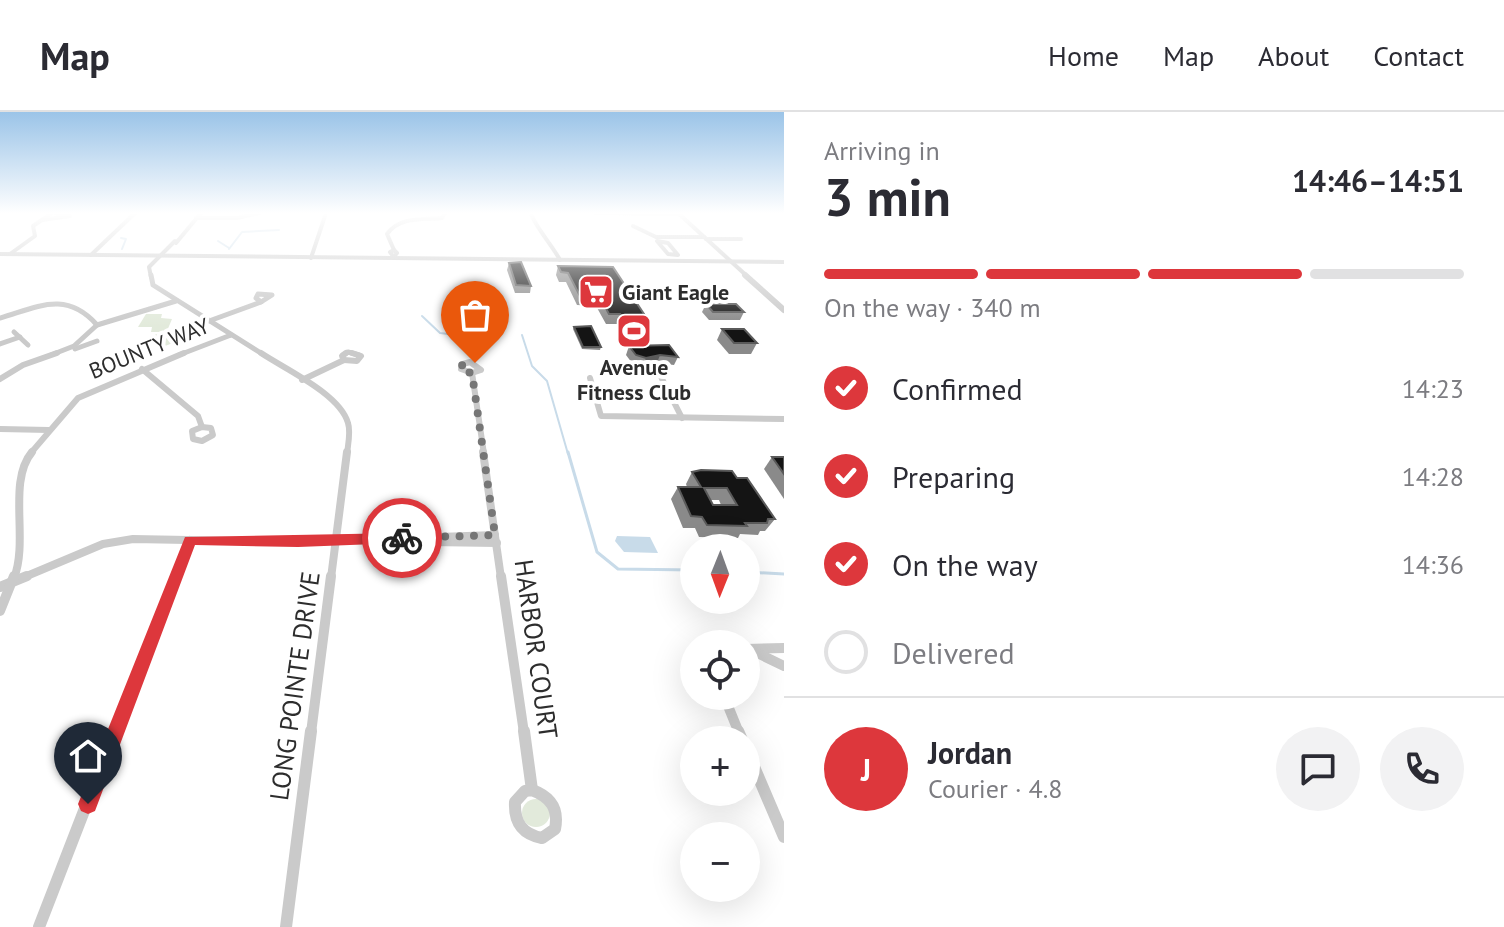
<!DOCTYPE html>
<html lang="en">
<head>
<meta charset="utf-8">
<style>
  body { margin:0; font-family:"PT Sans",sans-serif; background:#f2f2f3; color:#2b2b33; height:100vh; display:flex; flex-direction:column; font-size:30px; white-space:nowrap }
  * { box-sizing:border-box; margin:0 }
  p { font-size:26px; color:#7c7c81 }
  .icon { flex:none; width:44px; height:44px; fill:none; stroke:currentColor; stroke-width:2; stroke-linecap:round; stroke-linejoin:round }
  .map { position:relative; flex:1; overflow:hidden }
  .sheet { display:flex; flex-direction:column; background:#fff; width:720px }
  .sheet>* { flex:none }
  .needle { width:52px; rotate:181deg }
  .controls { position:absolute; left:680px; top:422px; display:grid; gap:16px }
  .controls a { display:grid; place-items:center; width:80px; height:80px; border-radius:50%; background:#fff; box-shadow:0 8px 32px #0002; font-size:40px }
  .pin { position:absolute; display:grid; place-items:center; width:68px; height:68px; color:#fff; margin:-82px -34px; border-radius:50% 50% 50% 0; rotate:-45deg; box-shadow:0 0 8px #0007 }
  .pin .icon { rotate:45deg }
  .courier { position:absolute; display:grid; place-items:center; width:80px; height:80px; margin:-40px; border:6px solid #dd373c; border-radius:50%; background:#fff; color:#222; box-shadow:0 2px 10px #0007 }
  .headline em { font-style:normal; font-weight:700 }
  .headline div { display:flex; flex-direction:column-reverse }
  .headline { display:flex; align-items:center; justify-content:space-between; height:136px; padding:0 40px }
  h1 { font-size:52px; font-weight:700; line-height:60px }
  .bar { display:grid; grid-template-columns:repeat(4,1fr); gap:12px 8px; align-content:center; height:96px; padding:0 40px }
  .bar i { height:10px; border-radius:6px; background:#e1e1e2 }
  .bar .selected { background:#dd373c }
  .bar p { grid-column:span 4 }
  .line { display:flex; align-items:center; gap:20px; padding:0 40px; border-top:2px solid #e1e1e2 }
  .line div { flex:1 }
  .round { display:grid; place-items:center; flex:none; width:84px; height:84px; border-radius:42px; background:#f2f2f3 }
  ol { padding:0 40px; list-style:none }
  li { display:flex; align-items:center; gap:24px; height:88px }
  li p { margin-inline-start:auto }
  li .icon { padding:8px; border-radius:50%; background:#dd373c; color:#fff; stroke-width:4 }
  li:last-child { color:#7c7c81 }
  li i { width:44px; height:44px; border:4px solid #e1e1e2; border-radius:50% }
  header { display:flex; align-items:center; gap:48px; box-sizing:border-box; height:112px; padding:0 40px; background:#fff; border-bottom:2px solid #e1e1e2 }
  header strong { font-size:38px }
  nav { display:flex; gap:44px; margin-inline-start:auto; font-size:28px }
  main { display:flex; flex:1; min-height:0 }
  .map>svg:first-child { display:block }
  .green { fill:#e2eadb }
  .water { fill:#c8dbe9 }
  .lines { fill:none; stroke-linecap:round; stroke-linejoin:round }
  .stream-far1 { stroke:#c8dbe9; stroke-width:2 }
  .stream { stroke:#c8dbe9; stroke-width:3 }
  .minor-far5 { stroke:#cacaca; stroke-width:4 }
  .minor-far4 { stroke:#cacaca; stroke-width:5 }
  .minor-far3 { stroke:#cacaca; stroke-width:6 }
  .minor-far2 { stroke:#cacaca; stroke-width:8 }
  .minor-far1 { stroke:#cacaca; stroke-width:10 }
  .minor { stroke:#cacaca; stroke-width:12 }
  .tertiary-far1 { stroke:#cacaca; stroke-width:4 }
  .tertiary { stroke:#cacaca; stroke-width:6 }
  .wall { fill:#8a8a8a; fill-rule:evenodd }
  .shaded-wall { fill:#5a5a5a }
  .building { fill:#141414; stroke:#5a5a5a; stroke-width:2; fill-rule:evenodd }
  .route { fill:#dd373c }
  .done { stroke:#767676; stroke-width:8; stroke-dasharray:0 14.4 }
  .labels { text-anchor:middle; stroke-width:8; stroke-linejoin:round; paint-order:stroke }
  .far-poi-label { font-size:22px; font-weight:bold; fill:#2d2d2d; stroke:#fff; text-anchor:start }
  .far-street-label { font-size:22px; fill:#2d2d2d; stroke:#fff }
  .street-label { font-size:26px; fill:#2d2d2d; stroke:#fff }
</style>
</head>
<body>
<header>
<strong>Map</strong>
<nav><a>Home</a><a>Map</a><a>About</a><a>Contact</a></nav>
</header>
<main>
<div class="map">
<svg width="784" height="815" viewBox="0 0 784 815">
  <rect width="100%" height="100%" fill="#fff"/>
  <!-- green -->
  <g class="green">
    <path d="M 146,202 L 162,202 L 161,206 L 172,207 L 167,219 L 184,213 L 197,222 L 165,234 L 152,224 L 162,220 L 151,220 L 152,215 L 138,215 Z"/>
    <circle cx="536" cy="701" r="14"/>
  </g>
  <!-- water -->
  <path class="water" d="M 617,424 L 650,425 L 658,441 L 624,440 L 615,429 Z"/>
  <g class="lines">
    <!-- stream-far1 -->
    <g class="stream-far1">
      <path d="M 121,126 L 126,127 L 122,137"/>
      <path d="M 218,129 L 229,136"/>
      <path d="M 229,137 L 242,120 L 279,118"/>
      <path d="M 482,180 L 476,184 L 480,208 L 489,215"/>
      <path d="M 422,204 L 440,221 L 448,222"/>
      <path d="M 522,223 L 532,254 L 547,269 L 568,342"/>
    </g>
    <!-- stream -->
    <g class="stream">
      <path d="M 568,340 L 597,440 L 618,457 L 694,458"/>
      <path d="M 746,460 L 784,462"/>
    </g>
    <!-- minor-far5 -->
    <g class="minor-far5">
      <path d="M 531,101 C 532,110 554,136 560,148"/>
      <path d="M 595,101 L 679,102"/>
      <path d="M 196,106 L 237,106 L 259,101"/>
      <path d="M 42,108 L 70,104 L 55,101"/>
      <path d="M 633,114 L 656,125 L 704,125"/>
      <path d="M 706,127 L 741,127"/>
      <path d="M 657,129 L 668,131 L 678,143 L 668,142 Z"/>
      <path d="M 176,131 L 201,101"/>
      <path d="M 394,138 L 387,122 C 400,104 422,108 442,106 L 445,101"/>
      <path d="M 10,142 L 35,124 L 33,114 L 52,101"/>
      <path d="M 91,143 L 135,101"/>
      <path d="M 393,144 L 390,140 L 394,138 L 397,141 L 393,146"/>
      <path d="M 311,146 L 326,101"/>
      <path d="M 151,165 L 149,155 L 175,129"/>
    </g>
    <!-- minor-far4 -->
    <g class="minor-far4">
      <path d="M 151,163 L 153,173 L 264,243"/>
      <path d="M 258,182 L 272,183 L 261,190 L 256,186 Z"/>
      <path d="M 0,206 C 38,195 66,178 97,213 L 176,189"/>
      <path d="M 209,209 L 261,190"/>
      <path d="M 14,220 L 28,233"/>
      <path d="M 0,232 L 20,225"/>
      <path d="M 75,237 L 97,229"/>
      <path d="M 51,243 L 74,234 L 97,213"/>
      <path d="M 179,243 L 231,223"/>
      <path d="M 343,243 L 348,240 L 359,243"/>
    </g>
    <!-- minor-far3 -->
    <g class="minor-far3">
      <path d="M 261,241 C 285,257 340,282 348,311 C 351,320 348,332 347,342"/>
      <path d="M 344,248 L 357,249 L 361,244 L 352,241"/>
      <path d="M 344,248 L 342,244 L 346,241"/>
      <path d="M 470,250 L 481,258 L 472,261 L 461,257 L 463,252 Z"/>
      <path d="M 142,257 L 198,304 L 202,315"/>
      <path d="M 657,257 L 682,306"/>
      <path d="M 472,261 L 484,342"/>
      <path d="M 590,266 L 601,304 L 784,307"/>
      <path d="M 0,267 L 23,253 L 57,241"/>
      <path d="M 302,268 L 344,248"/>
      <path d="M 202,315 L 211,316 L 213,323 L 202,329 L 193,327 L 192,319 Z"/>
      <path d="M 0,317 L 49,318"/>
      <path d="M 30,342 L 78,286 L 184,241"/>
    </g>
    <!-- minor-far2 -->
    <g class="minor-far2">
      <path d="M 483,340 L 501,466"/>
      <path d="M 415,426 L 430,430 L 497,431"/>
      <path d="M 14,466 C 29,428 7,370 32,340"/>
      <path d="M 22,466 L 103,432 L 133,427 L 298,430 L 495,423"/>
      <path d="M 175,466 L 190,428"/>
      <path d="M 331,466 L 347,340"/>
    </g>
    <!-- minor-far1 -->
    <g class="minor-far1">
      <path d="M 501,464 L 524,621"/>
      <path d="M 0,475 L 27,464"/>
      <path d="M 0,499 L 14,464"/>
      <path d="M 746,537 L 784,536"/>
      <path d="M 751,538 L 784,554"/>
      <path d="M 724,584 L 739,621"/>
      <path d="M 115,621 L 176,464"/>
      <path d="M 311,621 L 331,464"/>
    </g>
    <!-- minor -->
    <g class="minor">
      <path d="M 524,619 L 532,678"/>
      <path d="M 738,619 L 742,628"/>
      <path d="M 746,636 L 784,725"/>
      <path d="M 532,678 C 551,685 559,697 555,717 L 542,726 C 522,722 514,710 515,690 L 525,679 Z"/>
      <path d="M 39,815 L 115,619"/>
      <path d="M 286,815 L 311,619"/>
    </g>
    <!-- tertiary-far1 -->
    <g class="tertiary-far1">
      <path d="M 678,101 L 748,165"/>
      <path d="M 0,142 L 784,150"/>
    </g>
    <!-- tertiary -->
    <path class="tertiary" d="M 745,163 L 784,198"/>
  </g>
  <!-- wall -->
  <g class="wall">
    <path d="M 509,151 L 531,174 L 530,181 L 515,181 L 507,158 Z"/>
    <path d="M 558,154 L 646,205 L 643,215 L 620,216 L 617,212 L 606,212 L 596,194 L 577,193 L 566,170 L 559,170 L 556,163 Z"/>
    <path d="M 706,192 L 744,200 L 740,208 L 709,208 L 702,200 Z"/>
    <path d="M 574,215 L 601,235 L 600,238 L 582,237 L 573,217 Z"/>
    <path d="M 722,217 L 757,231 L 751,242 L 729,242 L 717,228 Z"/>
    <path d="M 629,234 L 678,245 L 674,253 L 657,251 L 643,254 L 632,251 L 626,243 Z"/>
    <path d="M 772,345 L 784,345 L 784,387 L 764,357 Z"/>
    <path d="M 692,360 L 737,366 L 775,407 L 765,419 L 760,419 L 758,423 L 740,422 L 738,426 L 699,425 L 695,416 L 683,416 L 671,387 L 678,375 L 687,375 L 686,372 ZM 711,388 L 719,388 L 721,393 L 713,393 Z"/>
  </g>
  <!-- shaded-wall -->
  <path class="shaded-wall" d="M 660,243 L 657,251 L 643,254 L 646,246 Z"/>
  <!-- building -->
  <g class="building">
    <path d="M 521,150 L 531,174 L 516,173 L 509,151 Z"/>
    <path d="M 558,154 L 613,155 L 646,205 L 623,206 L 620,202 L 609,202 L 599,184 L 580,184 L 568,161 L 561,160 Z"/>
    <path d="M 706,192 L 736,192 L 744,200 L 713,200 Z"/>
    <path d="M 591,214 L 601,235 L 583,235 L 574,215 Z"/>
    <path d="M 722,217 L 744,217 L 757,231 L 734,231 Z"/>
    <path d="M 669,233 L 678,245 L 660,243 L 646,246 L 636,243 L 629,234 Z"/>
    <path d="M 772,345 L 784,345 L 784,362 Z"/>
    <path d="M 701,358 L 732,359 L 737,366 L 747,366 L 775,407 L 768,407 L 767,411 L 745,411 L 747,414 L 707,413 L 702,405 L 691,404 L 678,375 L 701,375 L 692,360 ZM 704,376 L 727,376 L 737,393 L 713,393 Z"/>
  </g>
  <!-- sky -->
  <linearGradient id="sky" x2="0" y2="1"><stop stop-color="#9bc4e8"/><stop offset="0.47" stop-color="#fff"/><stop offset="1" stop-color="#fff" stop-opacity="0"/></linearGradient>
  <rect width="784" height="215" fill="url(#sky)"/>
  <!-- route -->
  <path class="route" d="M 402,421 L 409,426 L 402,431 L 298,435 L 195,433 L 95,699 L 88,702 L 81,699 L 78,692 L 185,425 Z"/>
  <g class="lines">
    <!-- done -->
    <path class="done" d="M 402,426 L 495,423 L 472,261 L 463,259 L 460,255 L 465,251 L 475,251"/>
  </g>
  <!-- icons -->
  <defs>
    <symbol id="supermarket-square" viewBox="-11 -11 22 22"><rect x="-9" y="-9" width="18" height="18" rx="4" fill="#dd373c" stroke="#fff"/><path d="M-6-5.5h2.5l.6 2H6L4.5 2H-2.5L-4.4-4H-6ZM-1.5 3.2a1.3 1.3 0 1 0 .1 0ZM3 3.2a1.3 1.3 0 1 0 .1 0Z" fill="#fff"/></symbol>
    <symbol id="stadium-square" viewBox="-11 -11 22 22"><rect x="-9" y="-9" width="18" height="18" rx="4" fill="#dd373c" stroke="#fff"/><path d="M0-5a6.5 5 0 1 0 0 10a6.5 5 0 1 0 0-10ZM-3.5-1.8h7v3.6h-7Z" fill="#fff"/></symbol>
  </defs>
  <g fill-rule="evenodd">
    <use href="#supermarket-square" x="576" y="160" width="40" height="40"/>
    <use href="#stadium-square" x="614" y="199" width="40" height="40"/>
  </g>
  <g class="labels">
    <!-- far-poi labels -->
    <g class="far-poi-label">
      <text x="622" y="188">Giant Eagle</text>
      <text x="634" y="263" text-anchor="middle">Avenue<tspan x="634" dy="25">Fitness Club</tspan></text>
    </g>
    <!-- far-street labels -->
    <g class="far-street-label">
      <text transform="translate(149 236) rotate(-22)" y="8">BOUNTY WAY</text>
    </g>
    <!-- street labels -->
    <g class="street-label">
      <text transform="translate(536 537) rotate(82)" y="9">HARBOR COURT</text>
      <text transform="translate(295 574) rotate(-82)" y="9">LONG POINTE DRIVE</text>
    </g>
  </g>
</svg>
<div class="controls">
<a><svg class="needle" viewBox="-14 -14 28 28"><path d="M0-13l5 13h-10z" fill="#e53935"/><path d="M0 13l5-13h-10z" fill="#7c7c81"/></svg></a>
<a><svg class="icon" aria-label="locate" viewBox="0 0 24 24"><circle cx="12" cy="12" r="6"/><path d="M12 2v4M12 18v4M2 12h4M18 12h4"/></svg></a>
<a>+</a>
<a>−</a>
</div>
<div class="pin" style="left:475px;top:251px;background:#ea580c"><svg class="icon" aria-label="bag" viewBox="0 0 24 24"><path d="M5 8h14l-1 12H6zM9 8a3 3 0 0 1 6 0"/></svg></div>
<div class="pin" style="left:88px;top:692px;background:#1f2937"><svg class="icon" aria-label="home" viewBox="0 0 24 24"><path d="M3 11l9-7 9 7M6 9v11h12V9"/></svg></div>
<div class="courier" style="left:402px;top:426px"><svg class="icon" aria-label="bike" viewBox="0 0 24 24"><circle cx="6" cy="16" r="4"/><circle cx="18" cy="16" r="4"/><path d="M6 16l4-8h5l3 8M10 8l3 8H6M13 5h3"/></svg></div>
</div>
<section class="sheet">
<div class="headline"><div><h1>3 min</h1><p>Arriving in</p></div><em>14:46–14:51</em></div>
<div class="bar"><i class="selected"></i><i class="selected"></i><i class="selected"></i><i></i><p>On the way · 340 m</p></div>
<ol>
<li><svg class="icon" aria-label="check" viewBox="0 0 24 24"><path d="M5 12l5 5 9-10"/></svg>Confirmed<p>14:23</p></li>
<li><svg class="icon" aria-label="check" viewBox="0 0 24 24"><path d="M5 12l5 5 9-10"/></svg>Preparing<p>14:28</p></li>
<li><svg class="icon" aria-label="check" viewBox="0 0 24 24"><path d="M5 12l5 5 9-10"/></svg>On the way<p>14:36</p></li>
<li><i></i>Delivered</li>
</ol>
<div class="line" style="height:144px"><b class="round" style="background:#dd373c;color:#fff">J</b><div><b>Jordan</b><p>Courier · 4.8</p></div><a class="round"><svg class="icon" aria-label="chat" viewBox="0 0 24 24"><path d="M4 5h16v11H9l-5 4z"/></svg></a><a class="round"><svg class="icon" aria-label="phone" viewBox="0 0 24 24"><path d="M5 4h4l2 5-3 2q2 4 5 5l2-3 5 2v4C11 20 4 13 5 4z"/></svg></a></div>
</section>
</main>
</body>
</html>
